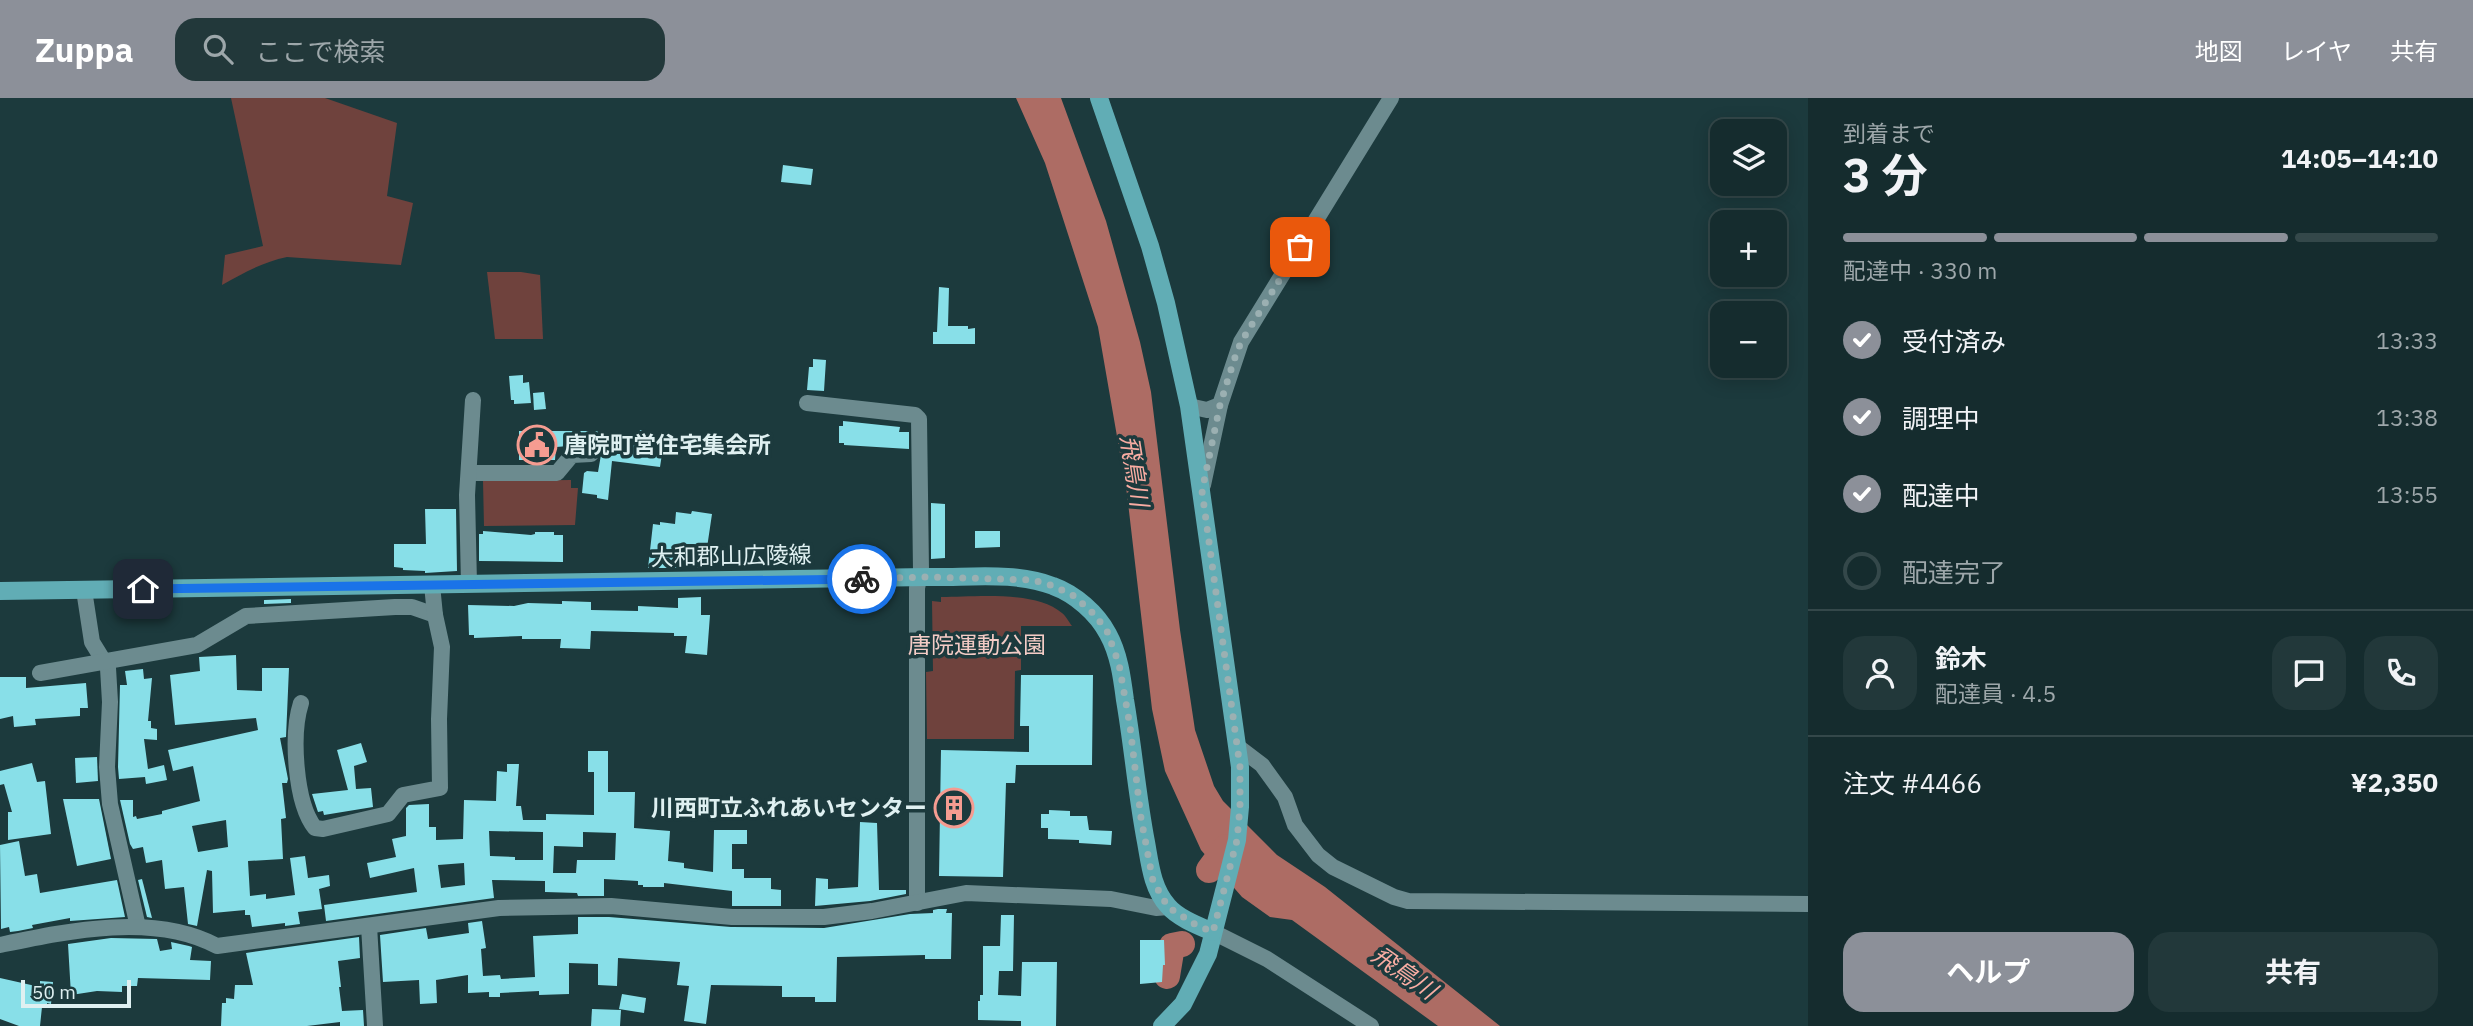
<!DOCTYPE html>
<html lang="ja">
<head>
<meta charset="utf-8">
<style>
  body { margin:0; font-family:"IBM Plex Sans","Noto Sans JP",sans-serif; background:#22383a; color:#f1f3f6; height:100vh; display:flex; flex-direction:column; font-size:26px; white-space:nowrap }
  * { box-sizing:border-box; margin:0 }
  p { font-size:23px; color:#9da7aa }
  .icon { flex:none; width:38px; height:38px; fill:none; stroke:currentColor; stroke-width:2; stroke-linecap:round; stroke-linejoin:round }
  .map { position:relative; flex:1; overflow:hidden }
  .details { display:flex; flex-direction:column; background:#152c2e; width:665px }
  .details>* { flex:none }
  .buttons { position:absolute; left:1710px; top:21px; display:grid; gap:14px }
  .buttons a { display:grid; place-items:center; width:77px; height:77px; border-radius:14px; background:#152c2e; box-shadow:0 4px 18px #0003,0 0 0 2px #34484a; font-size:35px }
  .scale { position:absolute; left:21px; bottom:18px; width:110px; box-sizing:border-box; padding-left:7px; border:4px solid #dff0f1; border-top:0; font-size:19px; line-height:24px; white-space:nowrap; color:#dff0f1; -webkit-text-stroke:5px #1c3a3d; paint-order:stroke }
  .pin { position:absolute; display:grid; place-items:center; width:60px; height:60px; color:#fff; margin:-30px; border-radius:14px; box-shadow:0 4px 10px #0006 }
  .courier { position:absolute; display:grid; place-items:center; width:70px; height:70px; margin:-35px; border:5px solid #1a73e8; border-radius:50%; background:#fff; color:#222; box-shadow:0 2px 9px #0007 }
  .headline em { font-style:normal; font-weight:700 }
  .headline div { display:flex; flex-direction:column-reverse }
  .headline { display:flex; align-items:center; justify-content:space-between; height:119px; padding:0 35px }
  h1 { font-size:46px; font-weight:700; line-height:52px }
  .bar { display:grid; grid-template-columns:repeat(4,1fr); gap:10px 7px; align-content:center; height:84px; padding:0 35px }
  .bar i { height:9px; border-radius:5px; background:#34484a }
  .bar .active { background:#8c9099 }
  .bar p { grid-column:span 4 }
  .line { display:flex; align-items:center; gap:18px; padding:0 35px; border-top:2px solid #34484a }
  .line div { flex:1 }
  .round { display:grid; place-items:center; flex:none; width:74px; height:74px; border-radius:21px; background:#22383a }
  ol { padding:0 35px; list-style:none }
  li { display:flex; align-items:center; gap:21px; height:77px }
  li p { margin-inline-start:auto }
  li .icon { padding:7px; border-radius:50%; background:#8c9099; color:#fff; stroke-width:4 }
  li:last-child { color:#9da7aa }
  li i { width:38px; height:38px; border:4px solid #34484a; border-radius:50% }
  .button { display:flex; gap:14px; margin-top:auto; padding:14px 35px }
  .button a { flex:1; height:80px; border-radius:21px; background:#8c9099; color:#fff; font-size:28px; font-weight:700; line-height:80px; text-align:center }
  .button a+a { background:#22383a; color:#f1f3f6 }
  header { display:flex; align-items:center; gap:42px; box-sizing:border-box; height:98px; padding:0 35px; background:#8c9099; color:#fff }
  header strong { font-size:33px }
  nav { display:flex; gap:38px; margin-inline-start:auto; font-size:24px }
  .search { width:490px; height:63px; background:#22383a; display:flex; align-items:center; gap:18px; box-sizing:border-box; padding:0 24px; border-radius:21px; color:#9da7aa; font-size:26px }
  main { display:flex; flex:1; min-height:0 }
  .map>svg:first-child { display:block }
  .green { fill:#6f423d }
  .water { fill:#ad6c64 }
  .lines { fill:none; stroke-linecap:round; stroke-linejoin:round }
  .river { stroke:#ad6c64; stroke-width:26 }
  .building { fill:#88dfe8; fill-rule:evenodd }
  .minor { stroke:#6c8b8f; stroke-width:16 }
  .major { stroke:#61adb5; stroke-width:18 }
  .done { stroke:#9bb0b2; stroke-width:7; stroke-dasharray:0 12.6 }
  .route { stroke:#1a73e8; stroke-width:9 }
  .labels { text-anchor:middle; stroke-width:7; stroke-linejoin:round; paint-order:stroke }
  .poi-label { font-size:23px; font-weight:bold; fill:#dff0f1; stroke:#1c3a3d; text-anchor:start }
  .street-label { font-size:23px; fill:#dff0f1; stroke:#1c3a3d }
  .park-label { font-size:23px; fill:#f4ccc6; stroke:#1c3a3d }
  .water-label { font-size:24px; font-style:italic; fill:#f9ada3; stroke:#1c3a3d }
</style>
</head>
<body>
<header>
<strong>Zuppa</strong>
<div class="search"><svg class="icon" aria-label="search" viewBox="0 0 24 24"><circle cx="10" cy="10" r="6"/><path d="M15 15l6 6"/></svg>ここで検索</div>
<nav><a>地図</a><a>レイヤ</a><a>共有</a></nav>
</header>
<main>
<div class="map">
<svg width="1808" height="928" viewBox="0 0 1808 928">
  <rect width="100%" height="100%" fill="#1c3a3d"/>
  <!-- green -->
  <g class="green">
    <path d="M 231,0 L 325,0 L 397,25 L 387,98 L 413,105 L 401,167 L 287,159 C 263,164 243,175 222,187 L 225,157 L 263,148 Z"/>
    <path d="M 521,174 L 540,177 L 543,241 L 495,241 L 487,174 Z"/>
    <path d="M 571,382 L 571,390 L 578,390 L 575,427 L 484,428 L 483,383 Z"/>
    <path d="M 941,499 C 975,499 1035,492 1062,515 C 1066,518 1069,524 1072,528 L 1021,528 L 1021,572 L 1015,573 L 1014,641 L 927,641 L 926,574 L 933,573 L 932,503 L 941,504 Z"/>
  </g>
  <!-- water -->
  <path class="water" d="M 1016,0 L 1061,0 L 1106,123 L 1140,244 L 1151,294 L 1180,532 L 1195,632 L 1214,688 L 1223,703 L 1277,757 L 1325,789 L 1500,928 L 1438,928 L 1292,822 L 1270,819 L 1242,799 L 1201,752 L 1165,673 L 1152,611 L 1127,396 L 1098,229 L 1045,65 Z"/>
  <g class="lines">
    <!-- river -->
    <g class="river">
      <path d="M 1209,772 L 1226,749"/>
      <path d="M 1167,878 L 1172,848 L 1182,846"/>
    </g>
  </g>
  <!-- building -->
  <g class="building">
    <path d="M 783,67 L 813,71 L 811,87 L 781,84 Z"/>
    <path d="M 939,189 L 949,190 L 948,228 L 968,228 L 968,231 L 975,230 L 975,246 L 933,246 L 933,234 L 937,234 Z"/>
    <path d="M 813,261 L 826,262 L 824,293 L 807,292 L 809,269 L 813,269 Z"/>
    <path d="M 523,277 L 523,285 L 529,284 L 531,305 L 514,306 L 514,302 L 511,302 L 509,278 Z"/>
    <path d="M 544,294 L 546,311 L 534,312 L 533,295 Z"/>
    <path d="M 843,323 L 900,329 L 899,334 L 909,334 L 909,351 L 844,347 L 844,345 L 839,345 L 839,328 L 843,328 Z"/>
    <path d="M 640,332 L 651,336 L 644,353 L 662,356 L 660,369 L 612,363 L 608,402 L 597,400 L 597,397 L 582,395 L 584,375 L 587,373 L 598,374 L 602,351 L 595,346 L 556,349 L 555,362 L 519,362 L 519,333 L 596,333 L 613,339 L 611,347 L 632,351 Z"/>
    <path d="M 931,405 L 945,406 L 945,460 L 931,461 Z"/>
    <path d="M 425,411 L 456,411 L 457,473 L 425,475 L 425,473 L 403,472 L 403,470 L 394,469 L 394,446 L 426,446 Z"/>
    <path d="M 692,413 L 712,416 L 704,470 L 648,470 L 653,426 L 660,427 L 660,424 L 675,426 L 676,414 L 691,416 Z"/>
    <path d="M 483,433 L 531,437 L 535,436 L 535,434 L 554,434 L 554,437 L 563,437 L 563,464 L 479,463 L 479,436 L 483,436 Z"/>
    <path d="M 975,433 L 1000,433 L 1000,449 L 975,450 Z"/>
    <path d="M 701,499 L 701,517 L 710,517 L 707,557 L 685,555 L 687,538 L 674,538 L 674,535 L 591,533 L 590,551 L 560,550 L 561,541 L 522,541 L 522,538 L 474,540 L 474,537 L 469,537 L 468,507 L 514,508 L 528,505 L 562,506 L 562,503 L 591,504 L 591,512 L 638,513 L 638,508 L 678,510 L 678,500 Z"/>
    <path d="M 291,501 L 291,505 L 264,506 L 264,502 Z"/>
    <path d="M 236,557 L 237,592 L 262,593 L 262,570 L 289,570 L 286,639 L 280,640 L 288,681 L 287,685 L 282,685 L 286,720 L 281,721 L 283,761 L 248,763 L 250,798 L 266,796 L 266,801 L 295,797 L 290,760 L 305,758 L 308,780 L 329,777 L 330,788 L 319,791 L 322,811 L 298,814 L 300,826 L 285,828 L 285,825 L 252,829 L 250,817 L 245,817 L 245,812 L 213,815 L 212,773 L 207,772 L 197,828 L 188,826 L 184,789 L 165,791 L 162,762 L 146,765 L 143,749 L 133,751 L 130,746 L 120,702 L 133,702 L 133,719 L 136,718 L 137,721 L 162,716 L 162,713 L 200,703 L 193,668 L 173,673 L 168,652 L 258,632 L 256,620 L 175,627 L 170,577 L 200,573 L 199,559 ZM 226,722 L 228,749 L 198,754 L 192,728 Z"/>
    <path d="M 143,571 L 144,581 L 152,580 L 148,623 L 151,623 L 151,630 L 157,631 L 157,642 L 144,641 L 148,671 L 164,667 L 167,682 L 146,686 L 145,679 L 119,681 L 118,669 L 120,587 L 127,587 L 125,573 Z"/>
    <path d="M 1021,577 L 1093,577 L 1092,667 L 1016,667 L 1015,685 L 1006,685 L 1003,779 L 939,778 L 941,652 L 1029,654 L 1029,628 L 1020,628 Z"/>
    <path d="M 0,579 L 26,579 L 26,590 L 86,585 L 88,610 L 80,610 L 80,618 L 35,621 L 36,627 L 14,629 L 13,618 L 0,621 Z"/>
    <path d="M 361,645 L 367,664 L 354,668 L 356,691 L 371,690 L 373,709 L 324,717 L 323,713 L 318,714 L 312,696 L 348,692 L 337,652 Z"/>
    <path d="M 588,653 L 608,653 L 608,694 L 635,694 L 634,730 L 670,733 L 668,763 L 684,765 L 684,770 L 713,774 L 714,732 L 747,732 L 747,746 L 732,746 L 732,771 L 744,771 L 744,780 L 771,780 L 771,791 L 781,792 L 781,808 L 732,808 L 732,793 L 664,785 L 664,789 L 643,789 L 643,787 L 638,787 L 638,783 L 604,781 L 604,798 L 578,798 L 577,795 L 545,794 L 545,783 L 492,782 L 494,800 L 326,823 L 324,807 L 417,794 L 414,770 L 370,780 L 367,765 L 396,759 L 392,741 L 406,738 L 406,710 L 409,707 L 429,706 L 429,729 L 436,729 L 436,742 L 463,741 L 464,702 L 496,703 L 497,673 L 507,674 L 507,666 L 519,666 L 516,708 L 521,708 L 523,722 L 546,722 L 546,716 L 594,717 L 594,674 L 588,674 ZM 489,733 L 543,734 L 543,762 L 515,762 L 515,759 L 490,758 ZM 583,734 L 616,735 L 615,762 L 577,762 L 576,775 L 553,775 L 554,748 L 583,749 ZM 464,765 L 465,787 L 441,790 L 438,767 Z"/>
    <path d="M 97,659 L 98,683 L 76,685 L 75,660 Z"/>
    <path d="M 32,665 L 37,684 L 45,683 L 51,736 L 8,742 L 8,714 L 12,714 L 4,686 L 0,687 L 0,673 Z"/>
    <path d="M 63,701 L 99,701 L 111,761 L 77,768 Z"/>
    <path d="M 1049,712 L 1070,713 L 1070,718 L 1087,718 L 1089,732 L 1112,733 L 1111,747 L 1079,745 L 1079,742 L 1048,741 L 1048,730 L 1041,730 L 1041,716 L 1049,716 Z"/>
    <path d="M 860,724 L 877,725 L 879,792 L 906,792 L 906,796 L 870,803 L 815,808 L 816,780 L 828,781 L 828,791 L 858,789 Z"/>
    <path d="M 19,743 L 25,778 L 37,776 L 40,795 L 117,782 L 125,819 L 70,823 L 70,820 L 32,827 L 33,830 L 18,833 L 10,834 L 9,829 L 1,831 L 0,747 Z"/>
    <path d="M 142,781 L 152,820 L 147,819 L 138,782 Z"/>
    <path d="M 938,811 L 947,811 L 946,815 L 952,815 L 951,861 L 925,861 L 925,857 L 837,859 L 836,904 L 815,904 L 815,899 L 782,899 L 782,888 L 711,887 L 706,926 L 684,923 L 689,888 L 677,887 L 680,864 L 618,860 L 617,888 L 598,887 L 598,866 L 569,865 L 569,896 L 539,897 L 539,893 L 500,895 L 500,899 L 489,899 L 489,894 L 468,895 L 468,877 L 436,882 L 437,905 L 420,906 L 419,882 L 383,884 L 380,837 L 426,830 L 428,841 L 469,835 L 468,825 L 482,823 L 486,850 L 481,851 L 483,878 L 500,877 L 501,881 L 535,879 L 533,838 L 578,836 L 578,819 L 609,819 L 731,829 L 824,830 L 910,816 L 933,815 L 933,812 Z"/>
    <path d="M 1001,817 L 1014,817 L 1013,873 L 999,873 L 998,897 L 1021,898 L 1022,864 L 1057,864 L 1056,928 L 1021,928 L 1021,923 L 978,922 L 978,903 L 980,903 L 980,897 L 983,897 L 983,848 L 1000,848 Z"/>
    <path d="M 359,839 L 360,860 L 338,863 L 341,889 L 339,889 L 342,913 L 363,912 L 364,928 L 340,928 L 340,924 L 307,928 L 221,928 L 222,905 L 226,905 L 226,900 L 234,901 L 235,887 L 253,887 L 246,855 Z"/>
    <path d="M 111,840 L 157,841 L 160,853 L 172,851 L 171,844 L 189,848 L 192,849 L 190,862 L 211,863 L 210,882 L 138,880 L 137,888 L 122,888 L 122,894 L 97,893 L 71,897 L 68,846 Z"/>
    <path d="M 1140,842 L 1164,842 L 1165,867 L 1163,867 L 1162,884 L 1140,886 Z"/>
    <path d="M 0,880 L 40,889 L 40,883 L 53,884 L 51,906 L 47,905 L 47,909 L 42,909 L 40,928 L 19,928 L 0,921 Z"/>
    <path d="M 622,896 L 646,900 L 644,915 L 619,911 Z"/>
    <path d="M 592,911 L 621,912 L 620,928 L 591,928 Z"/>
  </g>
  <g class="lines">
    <!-- minor -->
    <g class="minor">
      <path d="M 807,305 L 915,317 L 919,321 L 921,472 L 917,490 L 917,805"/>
      <path d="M 1189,308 L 1207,312 L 1220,307"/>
      <path d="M 470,375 L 557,375 L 572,357 L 591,356"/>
      <path d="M 1203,387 L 1220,307 L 1241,244 L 1391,0"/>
      <path d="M 469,486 L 467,397 L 473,302"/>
      <path d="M 84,492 L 92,544 L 108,570 L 110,604 L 107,669 L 110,706 L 138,829"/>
      <path d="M 40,575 L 197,547 L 246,518 L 395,509 L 412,509 L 435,517"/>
      <path d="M 301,605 C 291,636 295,705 315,730 L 323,731 L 388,716 L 403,697 L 440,690 L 439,621 L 442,549 L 435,517 L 432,487"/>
      <path d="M 1237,648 L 1262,667 L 1285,699 L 1295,727 L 1318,757 L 1333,769 L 1394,799 L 1408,803 L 1808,806"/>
      <path d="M 369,828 L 375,928"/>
      <path d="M 1213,834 L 1267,861 L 1371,928"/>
      <path d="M 0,847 C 67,833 154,814 217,848 L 499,810 L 611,808 L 732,819 L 824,819 L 872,813 L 966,795 L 1111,801 L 1156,810 L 1168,809"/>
    </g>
    <!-- major -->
    <g class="major">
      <path d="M 1099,0 L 1150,148 L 1166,205 L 1189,308 L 1240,669 L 1240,709 L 1237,742 L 1208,856 L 1183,906 L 1162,928"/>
      <path d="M 0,493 L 927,479 C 967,480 1015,473 1053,488 C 1075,496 1097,515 1108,536 C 1119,556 1122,579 1125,602 C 1133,649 1137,697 1146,744 C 1150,766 1152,790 1168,808 C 1178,820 1199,828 1213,834"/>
    </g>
  </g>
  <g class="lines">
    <!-- done -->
    <path class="done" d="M 862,481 L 927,479 L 1033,482 L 1054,488 L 1074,498 L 1094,516 L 1107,533 L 1119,566 L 1130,628 L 1141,720 L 1153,783 L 1168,809 L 1196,827 L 1213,834 L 1237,742 L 1240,709 L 1240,669 L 1202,393 L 1220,307 L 1234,262 L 1241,244 L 1300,149"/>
    <!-- route -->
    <path class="route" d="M 143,491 L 862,481"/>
  </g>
  <!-- icons -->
  <defs>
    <symbol id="civic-ring" viewBox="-11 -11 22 22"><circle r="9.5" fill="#1c3a3d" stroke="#f59c91" stroke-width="1.5"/><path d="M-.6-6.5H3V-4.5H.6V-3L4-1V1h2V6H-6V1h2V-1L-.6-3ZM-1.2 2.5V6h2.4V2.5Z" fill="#f59c91"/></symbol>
    <symbol id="building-ring" viewBox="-11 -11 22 22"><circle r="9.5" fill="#1c3a3d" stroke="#f59c91" stroke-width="1.5"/><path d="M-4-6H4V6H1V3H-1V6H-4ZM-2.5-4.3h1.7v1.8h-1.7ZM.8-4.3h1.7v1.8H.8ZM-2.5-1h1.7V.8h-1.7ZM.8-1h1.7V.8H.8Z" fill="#f59c91"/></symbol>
  </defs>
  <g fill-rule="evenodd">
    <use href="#civic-ring" x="515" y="325" width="44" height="44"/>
    <use href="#building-ring" x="932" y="688" width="44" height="44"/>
  </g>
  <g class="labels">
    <!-- poi labels -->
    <g class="poi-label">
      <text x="564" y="355">唐院町営住宅集会所</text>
      <text x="927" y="718" text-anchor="end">川西町立ふれあいセンター</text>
    </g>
    <!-- street labels -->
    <g class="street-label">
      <text transform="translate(731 458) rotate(-1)" y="8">大和郡山広陵線</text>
    </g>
    <!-- park labels -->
    <g class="park-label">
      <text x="977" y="555">唐院運動公園</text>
    </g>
    <!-- water labels -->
    <g class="water-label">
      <text transform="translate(1134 373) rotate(81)" y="8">飛鳥川</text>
      <text transform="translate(1404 875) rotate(35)" y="8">飛鳥川</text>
    </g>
  </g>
</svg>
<div class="buttons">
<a><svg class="icon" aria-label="layers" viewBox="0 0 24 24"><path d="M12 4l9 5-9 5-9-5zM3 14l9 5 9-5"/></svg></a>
<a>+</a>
<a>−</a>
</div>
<div class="scale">50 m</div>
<div class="pin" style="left:1300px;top:149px;background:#ea580c"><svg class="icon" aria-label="bag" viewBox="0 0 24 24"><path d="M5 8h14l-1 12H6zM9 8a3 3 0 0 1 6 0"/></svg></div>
<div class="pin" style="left:143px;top:491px;background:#1f2937"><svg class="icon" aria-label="home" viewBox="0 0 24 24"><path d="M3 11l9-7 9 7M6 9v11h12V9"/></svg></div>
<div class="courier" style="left:862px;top:481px"><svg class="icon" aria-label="bike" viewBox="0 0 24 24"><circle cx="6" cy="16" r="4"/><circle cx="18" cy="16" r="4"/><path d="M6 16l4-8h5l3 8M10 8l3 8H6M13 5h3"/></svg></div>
</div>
<section class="details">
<div class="headline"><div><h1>3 分</h1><p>到着まで</p></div><em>14:05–14:10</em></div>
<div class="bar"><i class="active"></i><i class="active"></i><i class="active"></i><i></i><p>配達中 · 330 m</p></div>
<ol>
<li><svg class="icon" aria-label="check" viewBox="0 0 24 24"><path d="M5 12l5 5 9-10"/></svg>受付済み<p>13:33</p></li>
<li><svg class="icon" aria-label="check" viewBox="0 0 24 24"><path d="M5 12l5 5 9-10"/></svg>調理中<p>13:38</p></li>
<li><svg class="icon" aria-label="check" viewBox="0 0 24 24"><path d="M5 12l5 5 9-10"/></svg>配達中<p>13:55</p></li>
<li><i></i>配達完了</li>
</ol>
<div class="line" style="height:126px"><a class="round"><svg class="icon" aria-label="person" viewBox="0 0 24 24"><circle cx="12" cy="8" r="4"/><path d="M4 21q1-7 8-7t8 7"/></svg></a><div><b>鈴木</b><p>配達員 · 4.5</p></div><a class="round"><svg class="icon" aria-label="chat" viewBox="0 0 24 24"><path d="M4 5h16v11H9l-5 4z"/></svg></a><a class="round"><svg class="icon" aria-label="phone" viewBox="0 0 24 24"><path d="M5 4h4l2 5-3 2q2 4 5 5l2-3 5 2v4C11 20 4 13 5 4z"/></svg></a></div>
<div class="line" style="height:91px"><div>注文 #4466</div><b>¥2,350</b></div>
<div class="button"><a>ヘルプ</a><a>共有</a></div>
</section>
</main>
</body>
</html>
